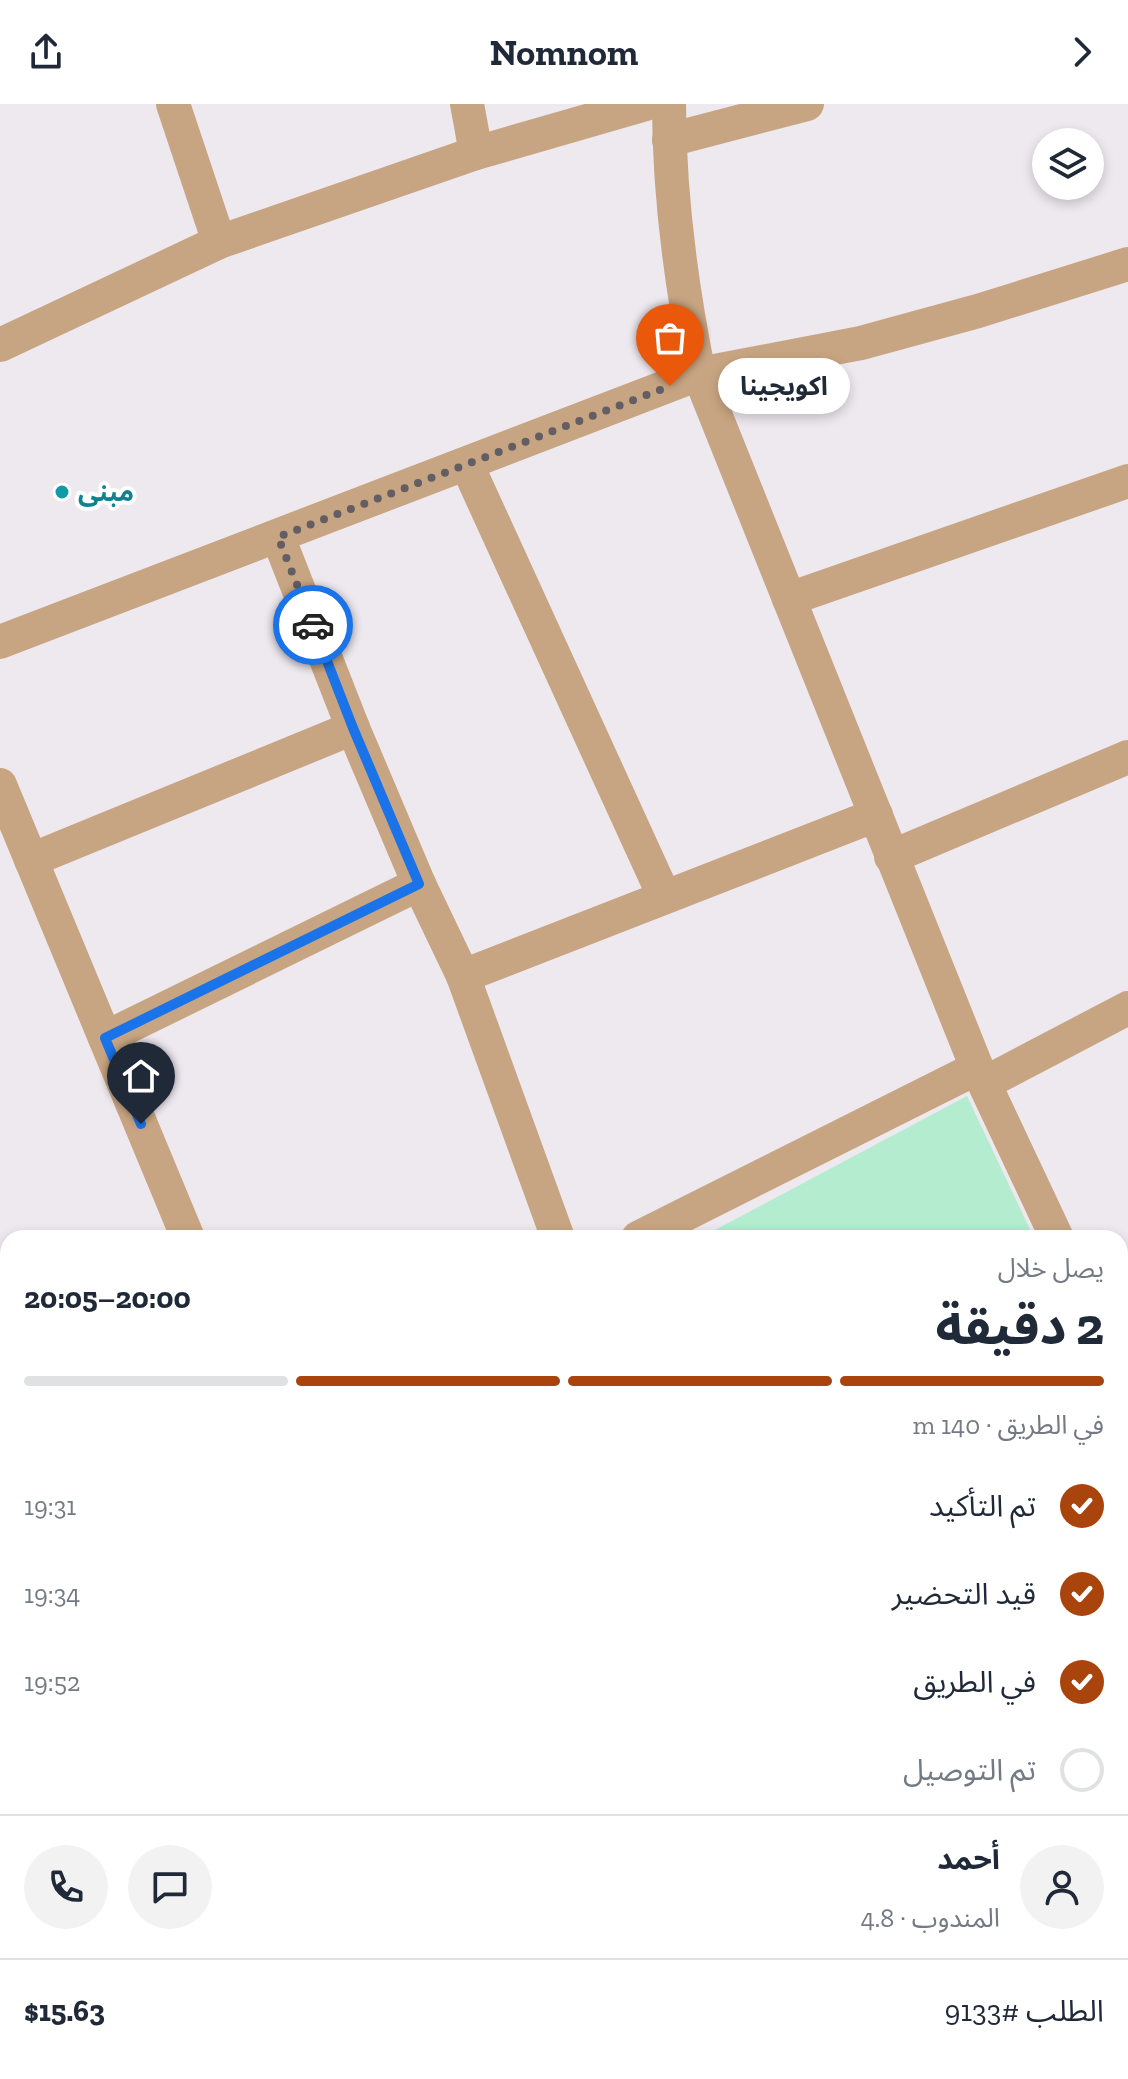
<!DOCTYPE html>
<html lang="ar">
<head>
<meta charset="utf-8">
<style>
  body { margin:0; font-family:"Zilla Slab","Noto Sans Arabic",serif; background:#f2f2f3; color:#1f2937; direction:rtl; height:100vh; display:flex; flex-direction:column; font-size:30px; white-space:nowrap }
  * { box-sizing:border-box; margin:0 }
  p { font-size:26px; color:#747a83 }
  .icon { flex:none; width:44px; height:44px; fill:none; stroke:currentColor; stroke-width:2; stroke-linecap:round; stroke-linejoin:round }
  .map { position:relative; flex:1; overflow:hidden; direction:ltr }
  .details { position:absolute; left:0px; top:1126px; width:1128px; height:850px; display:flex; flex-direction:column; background:#fff; border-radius:24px 24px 0 0; box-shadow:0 4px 12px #0003; direction:rtl }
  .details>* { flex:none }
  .fabs { position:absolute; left:1032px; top:24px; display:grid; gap:16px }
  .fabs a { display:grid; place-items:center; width:72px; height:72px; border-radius:50%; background:#fff; box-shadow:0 4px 12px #0003; font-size:40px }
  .pin { position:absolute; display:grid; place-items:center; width:68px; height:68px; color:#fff; margin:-82px -34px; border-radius:50% 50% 50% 0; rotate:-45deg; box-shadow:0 0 8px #0007 }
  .pin .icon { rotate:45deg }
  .courier { position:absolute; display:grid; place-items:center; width:80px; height:80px; margin:-40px; border:6px solid #1a73e8; border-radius:50%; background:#fff; color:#222; box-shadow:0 2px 10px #0007 }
  .bubble { position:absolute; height:56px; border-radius:28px; background:#fff; box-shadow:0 4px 12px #0003; font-size:26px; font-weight:700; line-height:56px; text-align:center; direction:rtl }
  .head em { font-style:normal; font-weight:700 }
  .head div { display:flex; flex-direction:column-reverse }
  .head { display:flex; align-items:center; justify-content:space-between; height:136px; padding:0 24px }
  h1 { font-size:52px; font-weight:700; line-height:60px }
  .bar { display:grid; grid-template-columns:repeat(4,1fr); gap:12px 8px; align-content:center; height:96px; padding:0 24px }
  .bar i { height:10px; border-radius:6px; background:#e0e1e3 }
  .bar .selected { background:#a8440c }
  .bar p { grid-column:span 4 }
  .line { display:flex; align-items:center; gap:20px; padding:0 24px; border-top:2px solid #e0e1e3 }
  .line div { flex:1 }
  .round { display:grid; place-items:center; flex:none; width:84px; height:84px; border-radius:42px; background:#f2f2f3 }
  ol { padding:0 24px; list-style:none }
  li { display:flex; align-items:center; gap:24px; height:88px }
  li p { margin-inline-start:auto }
  li .icon { padding:8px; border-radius:50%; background:#a8440c; color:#fff; stroke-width:4 }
  li:last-child { color:#747a83 }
  li i { width:44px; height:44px; border:4px solid #e0e1e3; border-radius:50% }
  header { display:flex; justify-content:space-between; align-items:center; height:104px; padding:0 24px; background:#fff; font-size:36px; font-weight:700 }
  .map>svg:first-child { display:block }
  .green { fill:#b3eccf }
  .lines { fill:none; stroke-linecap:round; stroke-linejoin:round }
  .street { stroke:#c8a582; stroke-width:34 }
  .done { stroke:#625e63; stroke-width:8; stroke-dasharray:0 14.4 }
  .route { stroke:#1a73e8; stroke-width:10 }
  .culture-dot { fill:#0f9aa8; stroke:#fff; stroke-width:3 }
  .labels { text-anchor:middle; stroke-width:8; stroke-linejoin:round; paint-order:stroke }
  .culture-label { font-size:26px; font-weight:bold; fill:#0d838f; stroke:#fff; text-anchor:start }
</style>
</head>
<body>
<header><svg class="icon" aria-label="forward" viewBox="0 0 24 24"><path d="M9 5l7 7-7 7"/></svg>Nomnom<svg class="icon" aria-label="share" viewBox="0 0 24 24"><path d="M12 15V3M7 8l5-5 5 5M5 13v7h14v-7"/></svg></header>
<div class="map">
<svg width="1128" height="1975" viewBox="0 0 1128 1975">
  <rect width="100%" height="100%" fill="#eee8ef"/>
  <!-- green -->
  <g class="green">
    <path d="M 967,992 L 1034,1134 L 700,1134 Z"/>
    <path d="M 1120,1310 L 1128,1320 L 1128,1600 L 1120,1603 Z"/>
  </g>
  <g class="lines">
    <!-- street -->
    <g class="street">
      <path d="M 173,0 L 219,138"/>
      <path d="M 467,0 L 476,49"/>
      <path d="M 669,0 C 669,91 681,181 699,270 L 977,964 L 1057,1134"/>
      <path d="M 669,36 L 807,0"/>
      <path d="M 0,241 L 219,138 L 476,49 L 646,0"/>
      <path d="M 467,361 L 664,792"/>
      <path d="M 278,433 L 353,624 L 419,780 L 463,872 L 558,1134"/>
      <path d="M 789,495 L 1128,377"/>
      <path d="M 0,538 L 699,270 L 861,239 L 978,207 L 1128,160"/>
      <path d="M 0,681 L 188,1134"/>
      <path d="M 891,753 L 1128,653"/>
      <path d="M 31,756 L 353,624"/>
      <path d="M 463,872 L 876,711"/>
      <path d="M 105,934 L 419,780"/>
      <path d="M 985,979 L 1128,904"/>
      <path d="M 638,1134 L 977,964"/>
      <path d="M 1120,1263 L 1128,1277"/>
      <path d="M 0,1279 L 8,1297"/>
      <path d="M 0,1379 L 8,1376"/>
      <path d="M 1120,1618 L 1128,1614"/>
      <path d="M 1120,1782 L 1128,1779"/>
      <path d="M 485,1968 L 488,1975"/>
      <path d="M 133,1975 L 153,1968"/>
      <path d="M 643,1975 L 661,1968"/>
    </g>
  </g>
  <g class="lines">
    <!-- done -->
    <path class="done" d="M 313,521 L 278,433 L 670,282"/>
    <!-- route -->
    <path class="route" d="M 141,1020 L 105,934 L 419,780 L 353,624 L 313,521"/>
  </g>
  <!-- markers -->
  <circle class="culture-dot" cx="62" cy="388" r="8"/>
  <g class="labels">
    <!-- culture labels -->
    <g class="culture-label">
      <text x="78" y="397">مبنى</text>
    </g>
  </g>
</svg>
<div class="fabs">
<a><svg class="icon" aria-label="layers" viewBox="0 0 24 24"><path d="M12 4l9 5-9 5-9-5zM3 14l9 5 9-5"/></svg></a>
</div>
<div class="pin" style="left:670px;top:282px;background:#ea580c"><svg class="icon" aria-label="bag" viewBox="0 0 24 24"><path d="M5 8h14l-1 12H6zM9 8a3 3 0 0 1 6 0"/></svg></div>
<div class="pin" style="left:141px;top:1020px;background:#1f2937"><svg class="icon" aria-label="home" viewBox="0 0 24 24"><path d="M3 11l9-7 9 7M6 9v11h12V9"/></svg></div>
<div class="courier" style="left:313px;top:521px"><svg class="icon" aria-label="car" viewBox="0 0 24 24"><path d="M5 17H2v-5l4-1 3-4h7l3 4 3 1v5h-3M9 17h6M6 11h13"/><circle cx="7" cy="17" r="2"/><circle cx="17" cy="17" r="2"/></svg></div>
<div class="bubble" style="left:718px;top:254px;width:132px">اكويجينا</div>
<section class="details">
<div class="head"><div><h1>2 دقيقة</h1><p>يصل خلال</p></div><em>20:00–20:05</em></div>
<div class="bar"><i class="selected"></i><i class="selected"></i><i class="selected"></i><i></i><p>في الطريق · 140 m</p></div>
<ol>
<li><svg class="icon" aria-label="check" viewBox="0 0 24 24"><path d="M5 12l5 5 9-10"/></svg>تم التأكيد<p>19:31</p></li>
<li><svg class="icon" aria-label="check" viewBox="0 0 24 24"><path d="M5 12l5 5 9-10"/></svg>قيد التحضير<p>19:34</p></li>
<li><svg class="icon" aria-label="check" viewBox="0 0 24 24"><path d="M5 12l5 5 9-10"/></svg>في الطريق<p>19:52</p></li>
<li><i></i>تم التوصيل</li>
</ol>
<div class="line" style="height:144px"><a class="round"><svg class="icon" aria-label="person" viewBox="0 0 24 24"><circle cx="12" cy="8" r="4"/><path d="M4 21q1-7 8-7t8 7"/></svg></a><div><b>أحمد</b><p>المندوب · 4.8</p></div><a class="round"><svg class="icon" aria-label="chat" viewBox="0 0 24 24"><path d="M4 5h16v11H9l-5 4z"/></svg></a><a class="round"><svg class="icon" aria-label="phone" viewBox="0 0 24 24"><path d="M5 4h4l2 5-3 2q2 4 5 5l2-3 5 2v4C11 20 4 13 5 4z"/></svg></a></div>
<div class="line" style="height:104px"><div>الطلب #9133</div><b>$15.63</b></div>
</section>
</div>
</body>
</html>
